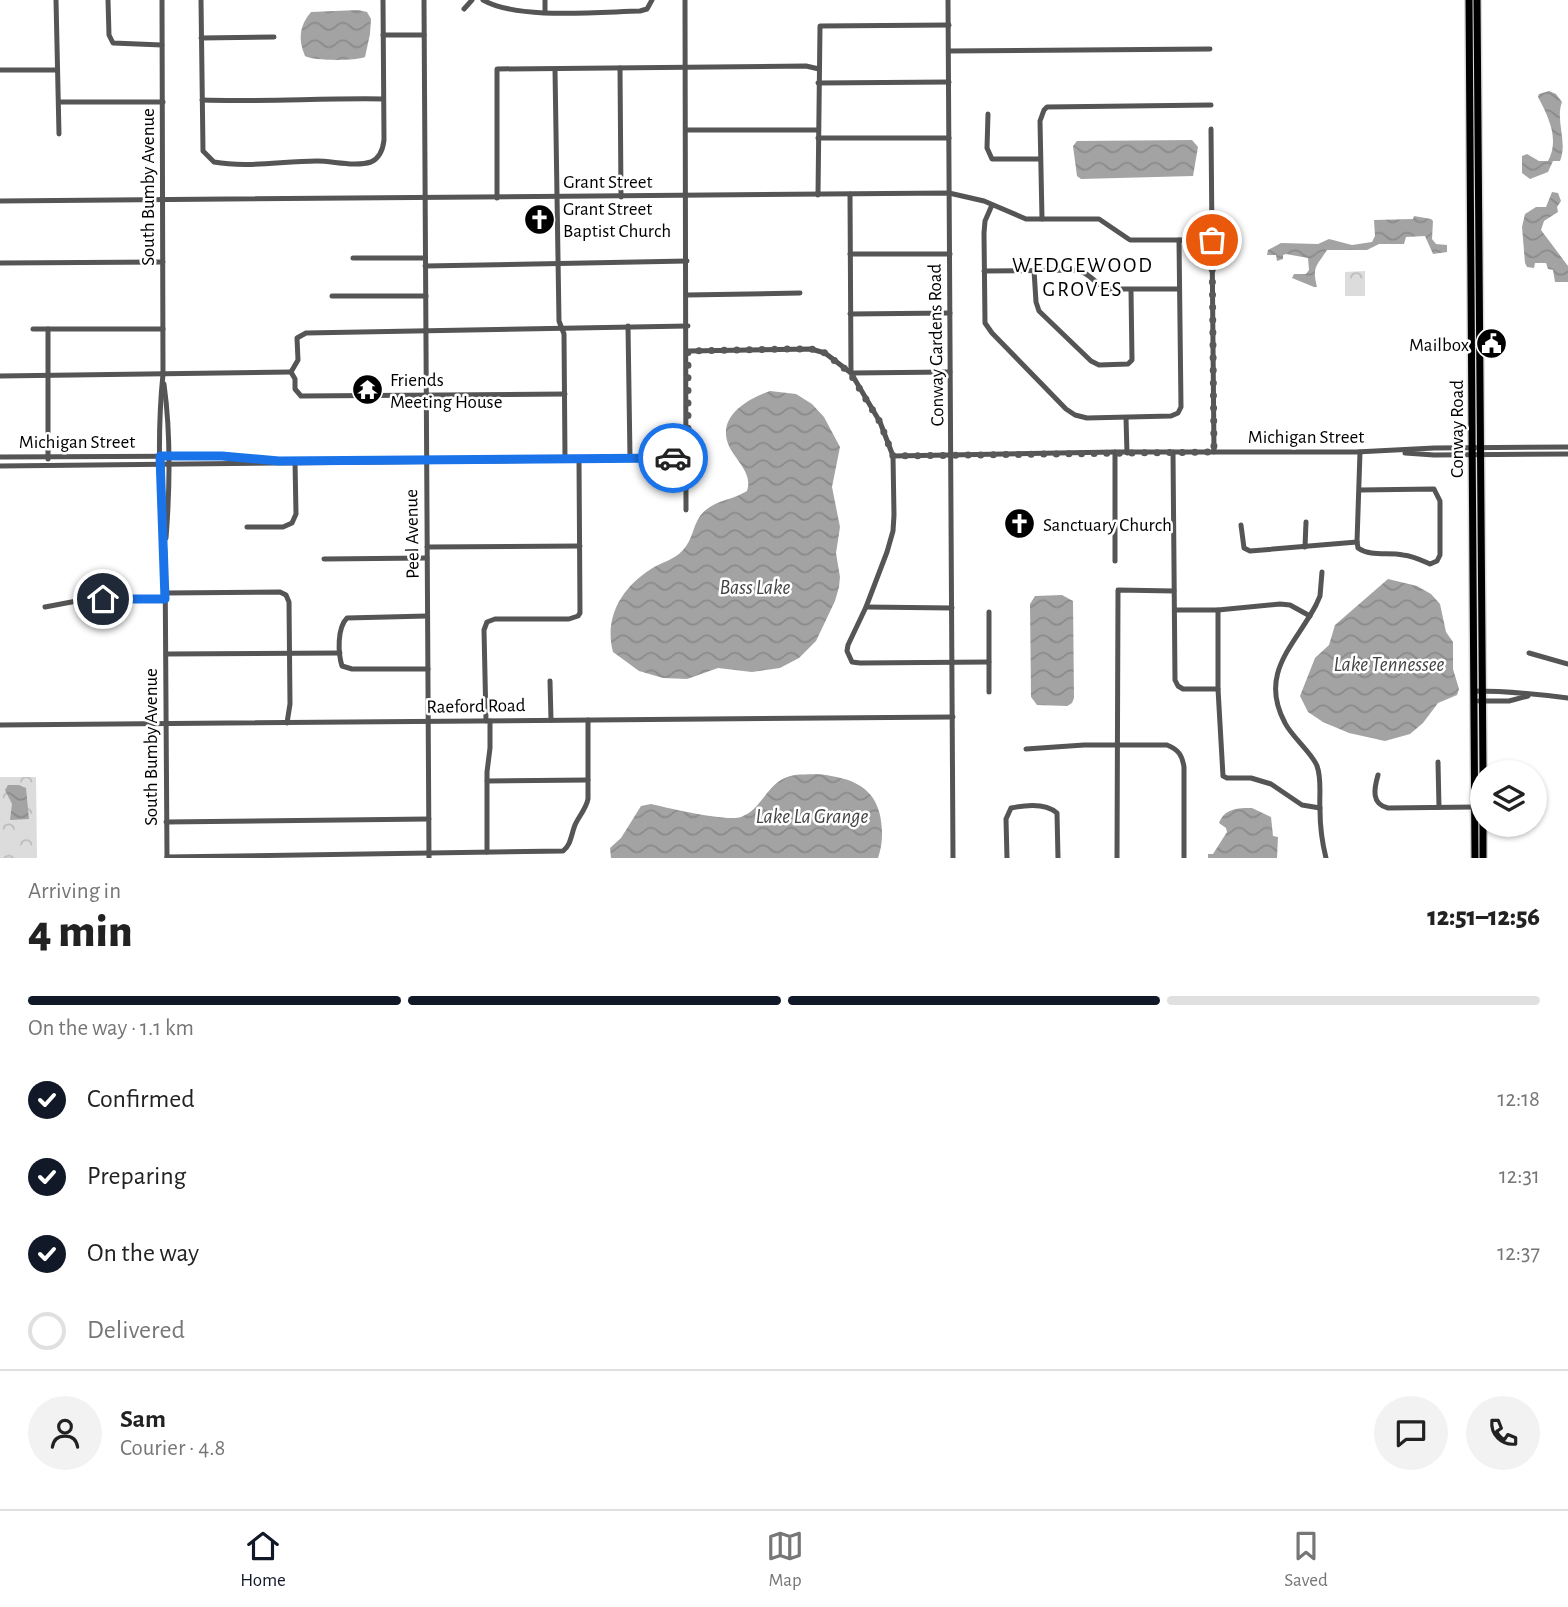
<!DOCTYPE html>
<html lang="en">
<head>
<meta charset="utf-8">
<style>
  body { margin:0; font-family:"Alegreya Sans",sans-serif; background:#f2f2f2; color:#222; height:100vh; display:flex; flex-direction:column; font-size:26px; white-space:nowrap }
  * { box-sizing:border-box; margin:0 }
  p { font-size:23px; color:#767676 }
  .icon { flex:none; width:38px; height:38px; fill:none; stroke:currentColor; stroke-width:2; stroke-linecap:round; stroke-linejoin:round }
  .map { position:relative; height:858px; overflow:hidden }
  .drawer { display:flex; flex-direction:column; background:#fff; flex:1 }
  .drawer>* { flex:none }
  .controls { position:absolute; left:1470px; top:760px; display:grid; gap:14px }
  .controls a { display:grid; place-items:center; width:77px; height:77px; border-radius:50%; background:#fff; box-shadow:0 2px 5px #0004; font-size:35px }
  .pin { position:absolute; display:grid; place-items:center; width:60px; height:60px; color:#fff; margin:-30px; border:4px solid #fff; border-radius:50%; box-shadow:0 2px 7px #0007 }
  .courier { position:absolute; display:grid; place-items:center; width:70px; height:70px; margin:-35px; border:5px solid #1a73e8; border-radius:50%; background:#fff; color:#222; box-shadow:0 2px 9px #0007 }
  .summary em { font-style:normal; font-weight:800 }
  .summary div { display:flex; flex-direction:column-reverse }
  .summary { display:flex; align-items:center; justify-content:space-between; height:119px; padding:0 28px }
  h1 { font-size:46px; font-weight:800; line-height:52px }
  .bar { display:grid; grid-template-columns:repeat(4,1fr); gap:10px 7px; align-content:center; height:84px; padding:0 28px }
  .bar i { height:9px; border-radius:5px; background:#e0e0e0 }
  .bar .current { background:#111827 }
  .bar p { grid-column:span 4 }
  .line { display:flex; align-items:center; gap:18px; padding:0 28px; border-top:2px solid #e0e0e0 }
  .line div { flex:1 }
  .round { display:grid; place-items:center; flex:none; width:74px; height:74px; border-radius:37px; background:#f2f2f2 }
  ol { padding:0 28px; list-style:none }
  li { display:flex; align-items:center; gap:21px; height:77px }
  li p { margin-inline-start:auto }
  li .icon { padding:7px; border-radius:50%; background:#111827; color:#fff; stroke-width:4 }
  li:last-child { color:#767676 }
  li i { width:38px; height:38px; border:4px solid #e0e0e0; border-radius:50% }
  .menu { display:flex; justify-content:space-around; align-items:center; height:98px; border-top:2px solid #e0e0e0; background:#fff; font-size:19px; color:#767676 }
  .menu a { display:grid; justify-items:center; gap:4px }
  .menu .current { color:#111827 }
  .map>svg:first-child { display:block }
  .park { fill:url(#park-crowns) }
  .water { fill:url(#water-waves) }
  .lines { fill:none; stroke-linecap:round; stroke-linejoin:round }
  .major-casing { stroke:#dbdbdb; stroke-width:10 }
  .minor { stroke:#555; stroke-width:5 }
  .major { stroke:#000; stroke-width:7 }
  .done { stroke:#595959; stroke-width:7; stroke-dasharray:0 12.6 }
  .route { stroke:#1a73e8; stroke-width:9 }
  .labels { text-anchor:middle; stroke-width:5; stroke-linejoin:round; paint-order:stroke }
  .street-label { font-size:19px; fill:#000; stroke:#fff }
  .poi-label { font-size:19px; fill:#000; stroke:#fff; text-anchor:start }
  .neighbourhood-label { font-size:21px; letter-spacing:2px; fill:#000; stroke:#fff }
  .water-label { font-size:21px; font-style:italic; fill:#444; stroke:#fff }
</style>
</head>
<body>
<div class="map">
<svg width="1568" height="858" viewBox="0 0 1568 858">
  <defs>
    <pattern id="park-crowns" width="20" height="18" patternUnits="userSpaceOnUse" patternTransform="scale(1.75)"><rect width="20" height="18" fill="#dcdcdc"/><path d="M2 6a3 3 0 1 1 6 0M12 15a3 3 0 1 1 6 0" fill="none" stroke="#bbb"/></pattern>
    <pattern id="water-waves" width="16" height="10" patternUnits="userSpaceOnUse" patternTransform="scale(1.75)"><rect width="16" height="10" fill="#a3a3a3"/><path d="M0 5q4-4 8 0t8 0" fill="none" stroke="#8b8b8b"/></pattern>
  </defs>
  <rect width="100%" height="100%" fill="#fff"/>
  <!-- park -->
  <g class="park">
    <path d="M 1365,271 L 1365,296 L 1345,296 L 1345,272 Z"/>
    <path d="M 0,777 L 36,777 L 37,858 L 0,858 Z"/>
  </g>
  <!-- water -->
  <g class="water">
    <path d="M 358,10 L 367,12 L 371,19 L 370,34 L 365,57 C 355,61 314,61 305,56 C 298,40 299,26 311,12 Z"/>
    <path d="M 1549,91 L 1556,94 L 1562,102 C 1555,120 1568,142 1560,161 L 1553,161 L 1548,172 L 1530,179 L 1522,173 L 1522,156 L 1527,154 L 1539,161 L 1548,161 C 1560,139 1548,116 1538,97 L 1539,94 Z"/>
    <path d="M 1192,140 L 1198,147 L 1193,176 L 1081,179 L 1077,176 L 1073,146 L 1077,141 Z"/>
    <path d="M 1552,192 L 1558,193 L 1561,201 L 1557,207 L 1558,212 L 1544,221 L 1541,230 L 1568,266 L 1568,282 L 1555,282 L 1553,270 L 1548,269 L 1546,263 L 1535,263 L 1534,268 L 1527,267 L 1525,263 L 1522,227 L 1525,214 L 1536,207 L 1546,207 Z"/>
    <path d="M 1414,216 L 1431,219 L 1433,221 L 1432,239 L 1436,244 L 1447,245 L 1447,252 L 1433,254 L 1425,236 L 1406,237 L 1404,244 L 1379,244 L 1367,250 L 1327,250 C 1316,267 1312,267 1317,287 L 1314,287 L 1292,278 L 1294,274 L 1306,274 L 1309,270 L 1308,258 L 1286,254 L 1283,255 L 1283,259 L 1277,261 L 1276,255 L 1267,255 L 1268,250 L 1281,243 L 1318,244 L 1329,239 L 1352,245 L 1372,242 L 1375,236 L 1374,220 L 1413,219 Z"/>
    <path d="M 770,391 L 796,394 L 812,404 L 824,417 L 840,447 L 832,487 L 840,527 L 836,553 L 840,577 L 839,587 L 835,601 L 816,641 L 799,658 L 780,668 L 752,672 L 718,668 L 687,679 L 663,678 L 639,671 L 613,652 C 604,618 621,588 651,569 C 662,562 674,560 683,550 C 692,541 693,526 700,516 C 712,500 731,501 747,491 C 753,473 736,461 729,446 C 716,417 747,399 770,391 Z"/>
    <path d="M 1388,579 L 1417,586 L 1431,594 L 1440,604 L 1446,632 L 1453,642 L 1453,669 L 1459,689 L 1457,695 L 1438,703 L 1423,723 L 1410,734 L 1385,741 L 1349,733 L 1323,722 L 1308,712 L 1300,696 L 1315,658 L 1329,645 L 1335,625 Z"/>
    <path d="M 1062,595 L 1073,601 L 1074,698 L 1072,703 L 1067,706 L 1037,705 L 1031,697 L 1030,604 L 1035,596 Z"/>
    <path d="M 817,774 C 845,777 873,783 880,815 C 883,831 883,843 878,858 L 611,858 L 610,848 L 621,838 L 641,806 L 651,804 C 668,808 727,822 741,817 C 761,810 766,786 785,778 C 795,773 806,775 817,774 Z"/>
    <path d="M 8,785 L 19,785 L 26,788 L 29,819 L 10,820 L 12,804 L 5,790 Z"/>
    <path d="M 1252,808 L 1271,817 L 1273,836 L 1278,837 L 1277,858 L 1208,858 L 1208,854 L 1213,854 L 1227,832 L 1226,828 L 1219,823 C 1225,808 1238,808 1252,808 Z"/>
  </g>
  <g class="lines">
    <defs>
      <g id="major">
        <path d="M 1469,0 L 1475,858"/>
        <path d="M 1477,0 L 1483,772"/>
        <path d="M 1483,824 L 1483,858"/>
      </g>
    </defs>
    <!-- major casing -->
    <use href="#major" class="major-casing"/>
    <!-- minor -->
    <g class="minor">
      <path d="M 56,0 L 59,134"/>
      <path d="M 108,0 L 109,35 L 113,43 L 162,45"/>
      <path d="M 162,0 L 163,374 C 157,433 159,493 165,553 L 167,858"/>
      <path d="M 201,0 L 203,151 L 214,162 C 248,168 282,161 317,161 C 333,161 355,167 371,162 C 380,158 383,149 384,140 L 383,0"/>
      <path d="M 424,0 L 429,858"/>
      <path d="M 483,0 C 518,20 598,12 640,11 L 647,9 L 652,0"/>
      <path d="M 685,0 L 686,510"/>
      <path d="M 948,0 L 953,858"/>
      <path d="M 464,9 L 472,0"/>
      <path d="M 545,12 L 545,0"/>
      <path d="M 383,35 L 424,35"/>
      <path d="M 201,38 L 274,37"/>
      <path d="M 949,51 L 1210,49"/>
      <path d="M 620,68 L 621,197"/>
      <path d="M 555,69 L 559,321 L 564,334 L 565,459"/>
      <path d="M 0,70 L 57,70"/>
      <path d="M 818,83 L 949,82"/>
      <path d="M 202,100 C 262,102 323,98 383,99"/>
      <path d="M 59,102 L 163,102"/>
      <path d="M 988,114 L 987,148 L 992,159 L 1040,159"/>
      <path d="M 1211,129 L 1214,452"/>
      <path d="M 686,130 L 817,130"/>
      <path d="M 818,138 L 949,138"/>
      <path d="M 850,194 L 851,373"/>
      <path d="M 818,195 L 820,26 L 949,25"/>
      <path d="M 497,198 L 497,69 L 806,66 L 819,69"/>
      <path d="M 0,201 L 949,193 L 984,201 L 1026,219 L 1099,219 L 1130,240 L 1205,240"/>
      <path d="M 992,205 L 985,221 L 984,233 L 985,323 L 992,333 L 1066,409 L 1075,415 L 1087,418 L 1171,416 L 1178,413 L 1181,407 L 1179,240"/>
      <path d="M 1042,219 L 1040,121 L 1044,110 L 1047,107 L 1211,105"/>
      <path d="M 850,254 L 950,254"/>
      <path d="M 353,258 L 425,258"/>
      <path d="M 0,263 L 163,262"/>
      <path d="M 425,266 L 687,261"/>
      <path d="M 1034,270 L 1036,302 L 1039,311 L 1091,361 L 1099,365 L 1128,364 L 1132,360 L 1131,290"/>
      <path d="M 984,271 L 1076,270 C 1090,272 1095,285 1108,289 L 1179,289"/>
      <path d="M 687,295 L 800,293"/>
      <path d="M 332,296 L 426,296"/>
      <path d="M 850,314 L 950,313"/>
      <path d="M 628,326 L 630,458"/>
      <path d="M 33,329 L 163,329"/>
      <path d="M 688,351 L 811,349 L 825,353 L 851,373 L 950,372"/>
      <path d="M 291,372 L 298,360 L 297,338 L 306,333 L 688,326"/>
      <path d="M 291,372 L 295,379 L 295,389 L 301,396 L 565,394"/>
      <path d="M 851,373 L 880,422 L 893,456 L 894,515 L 893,531 L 887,552 L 866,607 L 848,645 L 847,651 L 852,662 L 860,663 L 989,662"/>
      <path d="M 0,376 L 291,372"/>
      <path d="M 164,384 C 171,435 170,487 166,538"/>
      <path d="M 1126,418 L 1127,453"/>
      <path d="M 1115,452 L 1115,561"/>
      <path d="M 1173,452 L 1175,680 L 1178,686 L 1183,689 L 1218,689"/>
      <path d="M 1405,453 L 1434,455 L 1568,454"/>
      <path d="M 893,456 L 1115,452 L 1356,452 L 1434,448 L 1568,447"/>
      <path d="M 0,457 L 222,456 L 266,460"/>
      <path d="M 48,459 L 48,329"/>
      <path d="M 0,466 L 668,459 L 678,457 L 685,452"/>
      <path d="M 1241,525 L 1244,548 L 1250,551 L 1357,542"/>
      <path d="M 247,527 L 283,527 L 292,523 L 296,514 L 295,461"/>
      <path d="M 1357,542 L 1358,548 C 1371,557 1388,552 1403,555 C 1413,556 1421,560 1430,564 L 1437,561 L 1440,555 L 1440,501 L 1434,489 L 1360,490"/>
      <path d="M 1357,542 L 1360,452"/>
      <path d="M 427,547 L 580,546"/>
      <path d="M 1305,547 L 1306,522"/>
      <path d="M 324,559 L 427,558"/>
      <path d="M 1322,572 L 1320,596 L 1316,605 C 1295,645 1258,673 1285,723 C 1292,737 1313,754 1317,766 C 1322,779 1319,796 1320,810 C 1320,826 1322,842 1326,858"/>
      <path d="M 165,593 L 280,592 L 286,595 L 289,602 L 290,704 L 287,723"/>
      <path d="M 45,607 L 82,600 L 165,599"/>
      <path d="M 866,607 L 952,608"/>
      <path d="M 1175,610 L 1218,610 L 1280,604 L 1290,605 L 1310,616"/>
      <path d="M 1218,610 L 1218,689 L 1223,776 L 1227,778 L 1251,778 L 1271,784 L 1302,805 L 1320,808"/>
      <path d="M 989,612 L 989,692"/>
      <path d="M 427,616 L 347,618 C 337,628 338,653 342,666 L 352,669 L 428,669"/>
      <path d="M 1529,653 L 1568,664"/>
      <path d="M 166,654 L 340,653"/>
      <path d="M 550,681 L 551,720"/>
      <path d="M 1474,691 C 1505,691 1537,694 1568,698"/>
      <path d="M 1479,701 L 1509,701 L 1528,696"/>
      <path d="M 486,721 L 484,630 L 487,622 L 495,619 L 569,619 L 578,616 L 580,613 L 579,459"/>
      <path d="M 0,725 L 953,717"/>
      <path d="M 1026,749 L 1084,745 L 1167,745 C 1179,750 1182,755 1184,767 L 1184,858"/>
      <path d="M 1438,762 L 1439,807"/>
      <path d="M 1378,775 C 1374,789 1371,804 1388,808 L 1475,807"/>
      <path d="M 487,781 L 588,780"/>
      <path d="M 166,822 L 429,819"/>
      <path d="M 487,852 L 487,772 L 490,748 L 490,721"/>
      <path d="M 167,857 L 563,851 C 571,845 571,835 575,825 C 579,816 586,809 588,799 L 588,720"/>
      <path d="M 1007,858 L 1006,819 L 1011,808 C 1025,805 1046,803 1057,813 L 1058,858"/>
      <path d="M 1117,858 L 1118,590 L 1174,591"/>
    </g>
    <!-- major -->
    <use href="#major" class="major"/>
  </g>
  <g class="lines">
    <!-- done -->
    <path class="done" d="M 673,458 L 682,455 L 688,444 L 688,351 L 793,349 L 811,349 L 825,353 L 850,373 L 880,422 L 893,456 L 1214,452 L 1212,240"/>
    <!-- route -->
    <path class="route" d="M 103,599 L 165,599 L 160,456 L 222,456 L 279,461 L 673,458"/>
  </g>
  <!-- icons -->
  <defs>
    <symbol id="church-disc" viewBox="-11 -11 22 22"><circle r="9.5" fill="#000" stroke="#fff"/><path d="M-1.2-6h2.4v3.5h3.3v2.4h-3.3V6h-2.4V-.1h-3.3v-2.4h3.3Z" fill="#fff"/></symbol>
    <symbol id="civic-disc" viewBox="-11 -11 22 22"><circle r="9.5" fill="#000" stroke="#fff"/><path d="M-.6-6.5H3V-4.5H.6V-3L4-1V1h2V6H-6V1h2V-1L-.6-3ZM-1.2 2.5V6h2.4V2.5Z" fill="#fff"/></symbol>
    <symbol id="temple-disc" viewBox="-11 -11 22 22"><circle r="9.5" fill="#000" stroke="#fff"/><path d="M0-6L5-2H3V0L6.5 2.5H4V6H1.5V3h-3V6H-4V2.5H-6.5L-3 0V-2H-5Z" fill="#fff"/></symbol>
  </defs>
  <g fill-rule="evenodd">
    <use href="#church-disc" x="522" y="202" width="35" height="35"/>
    <use href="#civic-disc" x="1474" y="326" width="35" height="35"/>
    <use href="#temple-disc" x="350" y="372" width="35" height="35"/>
    <use href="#church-disc" x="1002" y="506" width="35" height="35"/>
  </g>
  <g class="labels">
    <!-- street labels -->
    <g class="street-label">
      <text x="608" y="188">Grant Street</text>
      <text transform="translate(147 187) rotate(-90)" y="7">South Bumby Avenue</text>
      <text transform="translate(935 345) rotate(-91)" y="7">Conway Gardens Road</text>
      <text transform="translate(1456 429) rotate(-90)" y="7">Conway Road</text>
      <text x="1306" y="443">Michigan Street</text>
      <text x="77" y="448">Michigan Street</text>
      <text transform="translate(411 534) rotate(-91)" y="7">Peel Avenue</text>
      <text transform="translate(476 705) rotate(-1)" y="7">Raeford Road</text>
      <text transform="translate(150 747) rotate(-90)" y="7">South Bumby Avenue</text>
    </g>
    <!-- poi labels -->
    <g class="poi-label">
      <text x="563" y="215">Grant Street<tspan x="563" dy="22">Baptist Church</tspan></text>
      <text x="1469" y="351" text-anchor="end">Mailbox</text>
      <text x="390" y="386">Friends<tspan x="390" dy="22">Meeting House</tspan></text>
      <text x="1043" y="531">Sanctuary Church</text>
    </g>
    <!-- neighbourhood labels -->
    <g class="neighbourhood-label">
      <text x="1083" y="272">WEDGEWOOD<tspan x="1083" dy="24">GROVES</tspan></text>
    </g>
    <!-- water labels -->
    <g class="water-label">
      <text x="755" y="594">Bass Lake</text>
      <text x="1389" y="671">Lake Tennessee</text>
      <text x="812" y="823">Lake La Grange</text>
    </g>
  </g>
</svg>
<div class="controls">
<a><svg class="icon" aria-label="layers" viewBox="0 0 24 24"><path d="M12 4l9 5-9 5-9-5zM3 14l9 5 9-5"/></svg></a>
</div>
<div class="pin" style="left:1212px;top:240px;background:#ea580c"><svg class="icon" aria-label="bag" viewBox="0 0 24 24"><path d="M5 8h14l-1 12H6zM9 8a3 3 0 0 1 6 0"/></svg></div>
<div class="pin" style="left:103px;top:599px;background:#1f2937"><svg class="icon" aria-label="home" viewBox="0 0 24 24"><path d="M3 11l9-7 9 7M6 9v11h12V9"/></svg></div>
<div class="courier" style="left:673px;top:458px"><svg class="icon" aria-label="car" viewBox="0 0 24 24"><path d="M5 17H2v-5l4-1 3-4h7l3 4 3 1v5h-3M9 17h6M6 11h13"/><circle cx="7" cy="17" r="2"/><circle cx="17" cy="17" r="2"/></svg></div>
</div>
<section class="drawer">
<div class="summary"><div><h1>4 min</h1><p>Arriving in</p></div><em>12:51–12:56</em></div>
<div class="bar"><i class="current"></i><i class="current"></i><i class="current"></i><i></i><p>On the way · 1.1 km</p></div>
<ol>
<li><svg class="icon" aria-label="check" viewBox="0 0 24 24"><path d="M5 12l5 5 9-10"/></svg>Confirmed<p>12:18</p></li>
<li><svg class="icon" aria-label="check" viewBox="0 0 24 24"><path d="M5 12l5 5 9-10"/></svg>Preparing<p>12:31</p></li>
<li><svg class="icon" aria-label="check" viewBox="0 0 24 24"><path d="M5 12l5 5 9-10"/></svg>On the way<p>12:37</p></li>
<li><i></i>Delivered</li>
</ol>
<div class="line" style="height:126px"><a class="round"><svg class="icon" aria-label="person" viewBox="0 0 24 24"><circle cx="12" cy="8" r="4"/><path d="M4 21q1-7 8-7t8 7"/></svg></a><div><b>Sam</b><p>Courier · 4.8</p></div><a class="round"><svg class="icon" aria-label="chat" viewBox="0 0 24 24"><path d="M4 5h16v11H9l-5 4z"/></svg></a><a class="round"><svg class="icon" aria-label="phone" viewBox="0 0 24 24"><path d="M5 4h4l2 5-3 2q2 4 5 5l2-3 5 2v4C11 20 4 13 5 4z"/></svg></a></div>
</section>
<nav class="menu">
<a class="current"><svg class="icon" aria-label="home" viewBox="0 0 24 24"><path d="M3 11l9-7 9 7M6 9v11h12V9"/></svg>Home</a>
<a><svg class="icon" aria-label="map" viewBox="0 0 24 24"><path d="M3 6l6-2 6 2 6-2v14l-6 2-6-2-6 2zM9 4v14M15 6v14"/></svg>Map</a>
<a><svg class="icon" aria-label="saved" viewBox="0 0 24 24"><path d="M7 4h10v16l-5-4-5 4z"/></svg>Saved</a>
</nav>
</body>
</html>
